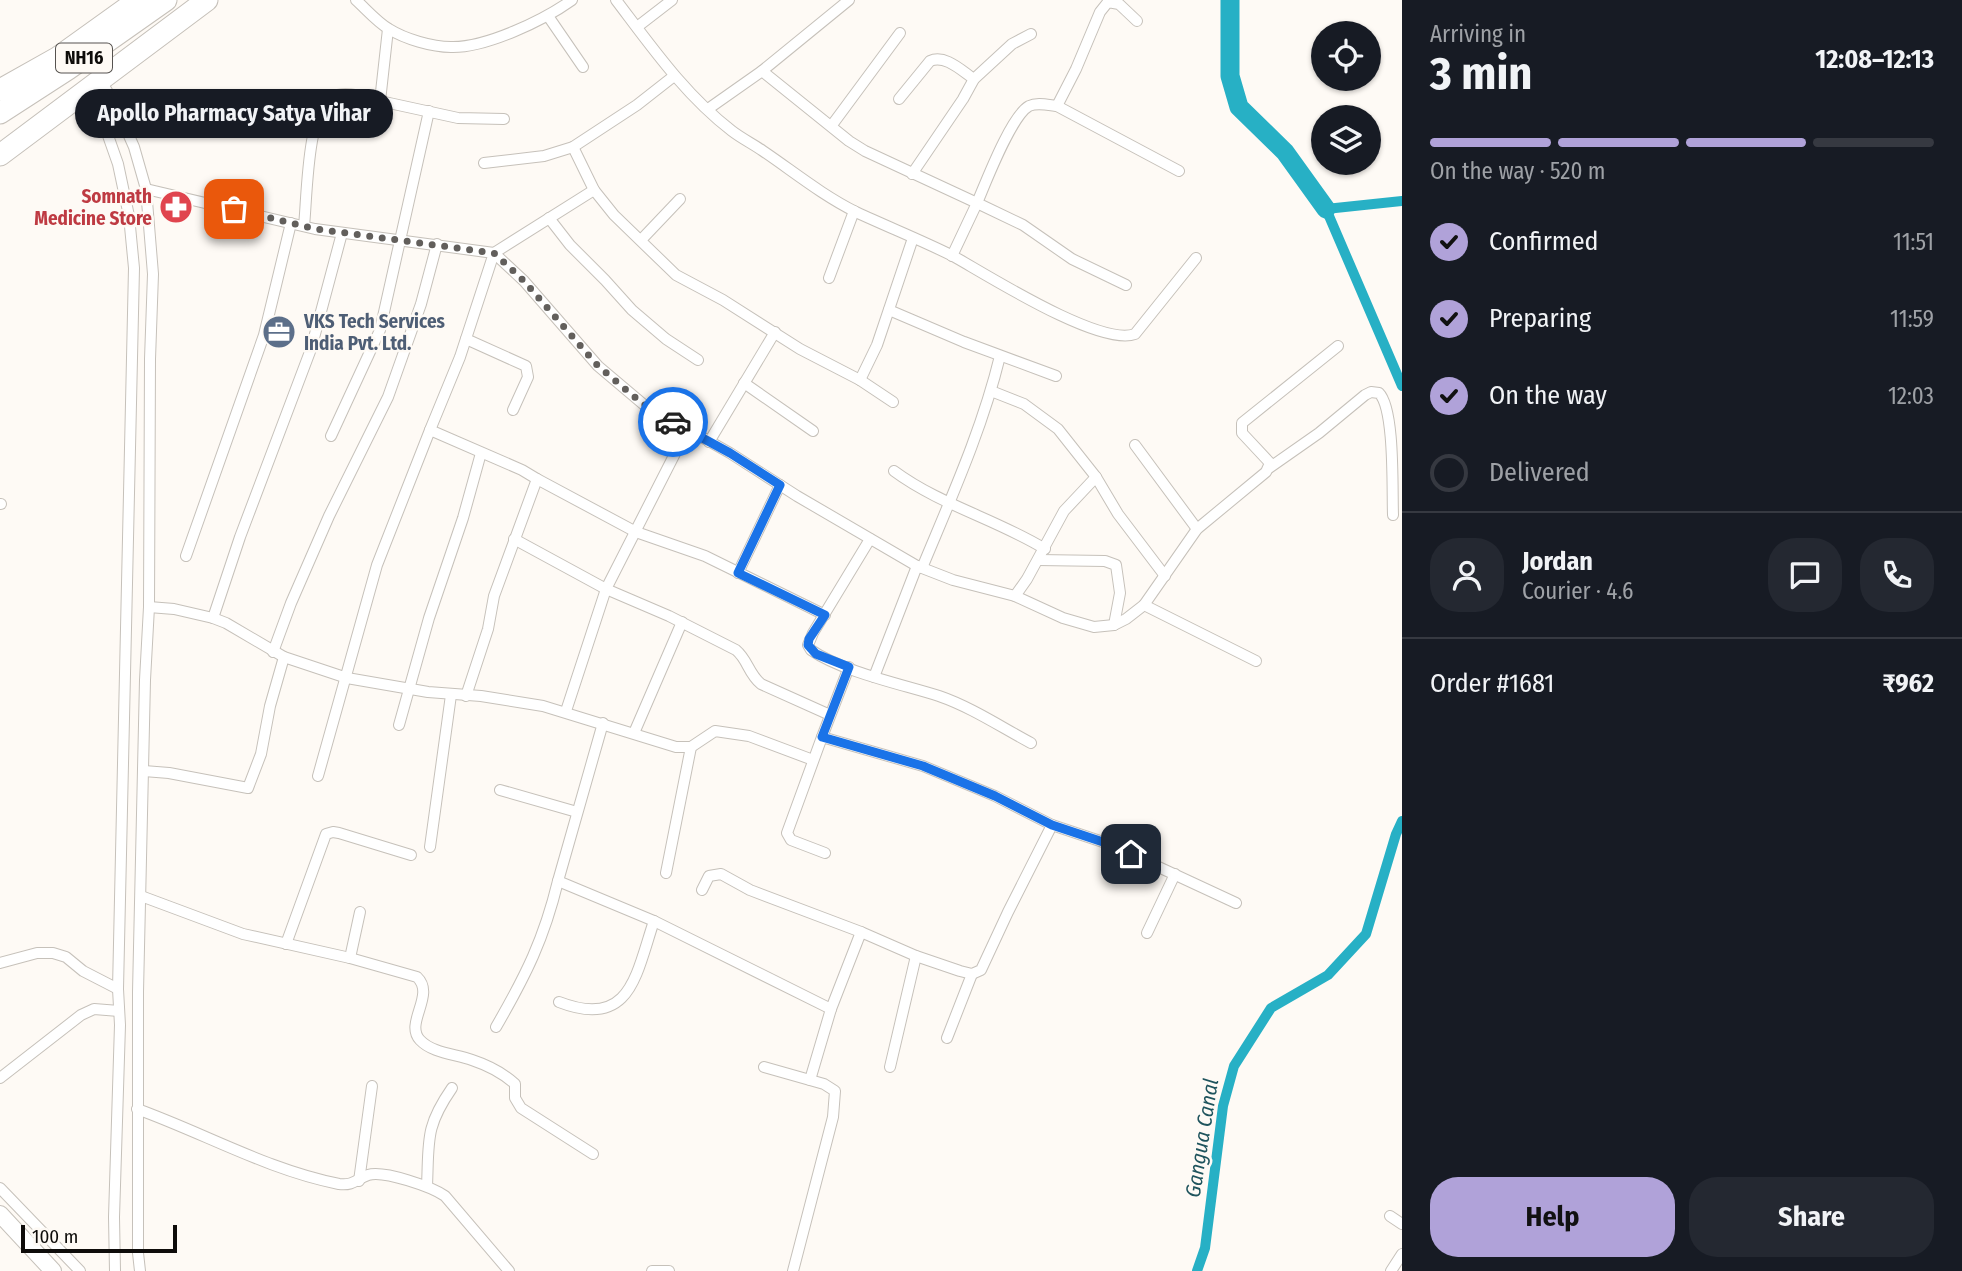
<!DOCTYPE html>
<html lang="en">
<head>
<meta charset="utf-8">
<style>
  body { margin:0; font-family:"Fira Sans Condensed",sans-serif; background:#242831; color:#f1f3f6; height:100vh; display:flex; flex-direction:column; font-size:26px; white-space:nowrap }
  * { box-sizing:border-box; margin:0 }
  p { font-size:23px; color:#9ea1a6 }
  .icon { flex:none; width:38px; height:38px; fill:none; stroke:currentColor; stroke-width:2; stroke-linecap:round; stroke-linejoin:round }
  .map { position:relative; flex:1; overflow:hidden }
  .sheet { display:flex; flex-direction:column; background:#171b24; width:560px }
  .sheet>* { flex:none }
  .controls { position:absolute; left:1311px; top:21px; display:grid; gap:14px }
  .controls a { display:grid; place-items:center; width:70px; height:70px; border-radius:50%; background:#171b24; box-shadow:0 2px 5px #0004; font-size:35px }
  .scale { position:absolute; left:21px; bottom:18px; width:156px; box-sizing:border-box; padding-left:7px; border:4px solid #0e0c0a; border-top:0; font-size:19px; line-height:24px; white-space:nowrap; color:#0e0c0a; -webkit-text-stroke:5px #fefaf5; paint-order:stroke }
  .pin { position:absolute; display:grid; place-items:center; width:60px; height:60px; color:#fff; margin:-30px; border-radius:14px; box-shadow:0 4px 10px #0006 }
  .courier { position:absolute; display:grid; place-items:center; width:70px; height:70px; margin:-35px; border:5px solid #1a73e8; border-radius:50%; background:#fff; color:#222; box-shadow:0 2px 9px #0007 }
  .bubble { position:absolute; height:49px; border-radius:24px; background:#171b24; box-shadow:0 2px 5px #0004; font-size:23px; font-weight:700; line-height:49px; text-align:center }
  .overview em { font-style:normal; font-weight:700 }
  .overview div { display:flex; flex-direction:column-reverse }
  .overview { display:flex; align-items:center; justify-content:space-between; height:119px; padding:0 28px }
  h1 { font-size:46px; font-weight:700; line-height:52px }
  .bar { display:grid; grid-template-columns:repeat(4,1fr); gap:10px 7px; align-content:center; height:84px; padding:0 28px }
  .bar i { height:9px; border-radius:5px; background:#363941 }
  .bar .selected { background:#b0a2d9 }
  .bar p { grid-column:span 4 }
  .line { display:flex; align-items:center; gap:18px; padding:0 28px; border-top:2px solid #363941 }
  .line div { flex:1 }
  .round { display:grid; place-items:center; flex:none; width:74px; height:74px; border-radius:28px; background:#242831 }
  ol { padding:0 28px; list-style:none }
  li { display:flex; align-items:center; gap:21px; height:77px }
  li p { margin-inline-start:auto }
  li .icon { padding:7px; border-radius:50%; background:#b0a2d9; color:#111; stroke-width:4 }
  li:last-child { color:#9ea1a6 }
  li i { width:38px; height:38px; border:4px solid #363941; border-radius:50% }
  .button { display:flex; gap:14px; margin-top:auto; padding:14px 28px }
  .button a { flex:1; height:80px; border-radius:28px; background:#b0a2d9; color:#111; font-size:28px; font-weight:700; line-height:80px; text-align:center }
  .button a+a { background:#242831; color:#f1f3f6 }
  main { display:flex; flex:1; min-height:0 }
  .map>svg:first-child { display:block }
  .lines { fill:none; stroke-linecap:round; stroke-linejoin:round }
  .canal { stroke:#27b0c5; stroke-width:10 }
  .river { stroke:#27b0c5; stroke-width:19 }
  .street-casing { stroke:#c6c1ba; stroke-width:12 }
  .secondary-casing { stroke:#c6c1ba; stroke-width:18 }
  .highway-casing { stroke:#c6c1ba; stroke-width:23 }
  .street { stroke:#fff; stroke-width:10 }
  .secondary { stroke:#fff; stroke-width:16 }
  .highway { stroke:#fff; stroke-width:21 }
  .done { stroke:#625f5c; stroke-width:7; stroke-dasharray:0 12.6 }
  .route { stroke:#1a73e8; stroke-width:9 }
  .labels { text-anchor:middle; stroke-width:5; stroke-linejoin:round; paint-order:stroke }
  .shield { fill:#fefaf5; stroke:#565350; stroke-width:2 }
  .shield-label { font-size:18px; font-weight:bold; fill:#0e0c0a }
  .health-label { font-size:19px; font-weight:bold; fill:#be3a42; stroke:#fefaf5; text-anchor:end }
  .service-label { font-size:19px; font-weight:bold; fill:#4e5e75; stroke:#fefaf5; text-anchor:start }
  .water-label { font-size:21px; font-style:italic; fill:#1f545d; stroke:#fefaf5 }
</style>
</head>
<body>
<main>
<div class="map">
<svg width="1402" height="1271" viewBox="0 0 1402 1271">
  <rect width="100%" height="100%" fill="#fefaf5"/>
  <g class="lines">
    <!-- canal -->
    <g class="canal">
      <path d="M 1402,201 L 1326,209 L 1402,386"/>
      <path d="M 1197,1271 L 1205,1248 L 1223,1106 L 1234,1066 L 1271,1008 L 1328,975 L 1366,934 L 1396,834 L 1402,821"/>
    </g>
    <!-- river -->
    <path class="river" d="M 1230,0 L 1230,76 L 1239,107 L 1285,152 L 1326,209"/>
    <defs>
      <g id="street">
        <path d="M 356,0 C 366,9 377,22 389,29 C 405,39 432,47 451,47 C 486,48 544,20 572,0"/>
        <path d="M 616,0 C 651,46 685,95 732,131 C 741,138 753,144 763,151 C 794,172 822,195 856,212 C 888,227 921,240 953,256 C 987,275 1100,347 1135,334 L 1196,258"/>
        <path d="M 548,16 L 583,67"/>
        <path d="M 637,27 L 672,0"/>
        <path d="M 762,71 L 849,0"/>
        <path d="M 101,81 L 115,104 L 134,147 L 146,189 L 153,274 L 150,359 L 149,607 L 145,680 L 138,992 L 138,1253 L 140,1271"/>
        <path d="M 87,92 L 105,127 L 118,164 L 129,216 L 134,268 L 118,989 L 120,1025 L 114,1217 L 115,1271"/>
        <path d="M 899,99 L 930,61 C 945,54 962,71 974,79"/>
        <path d="M 380,101 L 458,118 L 504,119"/>
        <path d="M 1057,106 L 1076,69 L 1100,12 L 1108,2 L 1119,4 L 1137,21"/>
        <path d="M 708,109 L 762,71 L 849,141 L 865,151 L 977,203 L 952,256"/>
        <path d="M 832,125 L 900,33"/>
        <path d="M 573,147 L 594,190 L 614,215 L 676,275 L 723,300 L 800,349 L 860,380 L 893,402"/>
        <path d="M 484,163 L 544,156 L 573,147 L 637,105 L 674,76"/>
        <path d="M 912,174 L 963,99 L 974,79 L 1012,44 L 1031,34"/>
        <path d="M 146,189 L 315,229 L 494,253 L 524,281 L 598,366 L 643,404 L 730,453 L 797,496 L 917,566 L 953,580 L 1015,596 L 1063,618 L 1094,627 L 1114,625 L 1126,619 L 1144,605 L 1197,529 L 1266,472 L 1270,463 L 1242,433 L 1242,423 L 1338,346"/>
        <path d="M 549,218 L 570,245 L 605,280 L 632,310 L 666,339 L 698,360"/>
        <path d="M 304,226 C 307,199 307,109 332,97 C 346,90 366,98 380,101 L 388,29"/>
        <path d="M 641,240 L 680,199"/>
        <path d="M 829,278 L 854,211"/>
        <path d="M 1126,285 L 1072,259 L 1023,225 L 977,203 C 986,182 1011,116 1029,106 C 1037,102 1048,105 1057,106 L 1179,171"/>
        <path d="M 889,310 L 964,342 L 1056,376"/>
        <path d="M 466,339 L 526,366 L 528,377 L 513,410"/>
        <path d="M 860,380 L 877,345 L 913,238"/>
        <path d="M 744,383 L 813,431"/>
        <path d="M 991,391 L 1024,404 L 1058,429 L 1096,477 L 1118,514 L 1165,576"/>
        <path d="M 430,430 L 460,357 L 494,253 L 594,190"/>
        <path d="M 331,436 L 380,330 L 429,111"/>
        <path d="M 709,442 L 775,332"/>
        <path d="M 1135,445 L 1197,529"/>
        <path d="M 1269,468 L 1319,433 L 1365,395 L 1371,392 L 1379,393 C 1395,409 1392,490 1393,515"/>
        <path d="M 894,471 C 940,505 996,519 1045,549"/>
        <path d="M 537,479 L 636,532 L 705,556 L 825,615"/>
        <path d="M 0,504 L 1,504"/>
        <path d="M 514,539 L 606,589 L 669,616 L 736,650 C 748,660 748,673 761,684 L 830,715"/>
        <path d="M 870,539 L 813,633 L 808,645 L 811,650 C 843,672 901,684 939,696 C 971,707 1001,727 1031,743"/>
        <path d="M 186,556 L 264,335 L 291,223"/>
        <path d="M 1038,560 L 1105,561 L 1116,565 L 1120,593 L 1114,625"/>
        <path d="M 922,568 C 951,498 982,430 1000,356"/>
        <path d="M 738,573 L 780,485"/>
        <path d="M 1015,596 L 1027,579 L 1064,511 L 1096,477"/>
        <path d="M 1144,605 L 1256,661"/>
        <path d="M 149,607 L 174,609 L 213,618 L 226,623 L 284,657 L 347,678 L 428,692 L 481,696 L 543,706 L 676,747 L 691,747 L 715,731 L 749,736 L 813,760"/>
        <path d="M 213,618 L 240,537 L 311,349 L 342,233"/>
        <path d="M 273,652 L 291,603 L 329,516 L 388,397 L 421,304 L 437,244"/>
        <path d="M 874,677 L 917,566"/>
        <path d="M 566,711 L 606,589 L 687,430"/>
        <path d="M 603,723 L 558,881 L 654,921 L 831,1009 L 861,932 L 916,956 L 960,971 L 972,974 L 981,970 L 1008,912 L 1052,825"/>
        <path d="M 399,725 L 429,618 L 463,518 L 481,453"/>
        <path d="M 634,733 L 682,622"/>
        <path d="M 822,737 L 849,667"/>
        <path d="M 144,771 L 169,773 L 248,788 L 261,754 L 270,706 L 284,657"/>
        <path d="M 318,776 L 377,565 L 430,430 L 522,470 L 537,479 L 494,596 L 488,629 L 466,696"/>
        <path d="M 500,790 L 577,812"/>
        <path d="M 430,847 L 451,695"/>
        <path d="M 825,853 L 791,840 L 787,833 L 822,737 L 923,766 L 995,796 L 1052,825 L 1109,844 L 1236,903"/>
        <path d="M 666,873 L 691,747"/>
        <path d="M 702,890 L 709,876 L 721,874 L 750,890 L 861,932"/>
        <path d="M 141,896 L 243,934 L 350,958 L 417,977 C 436,995 404,1023 420,1040 C 432,1053 455,1054 472,1060 C 487,1065 503,1073 515,1084 L 515,1098 L 521,1108 L 593,1154"/>
        <path d="M 1147,933 L 1175,874"/>
        <path d="M 286,944 L 326,834 L 333,832 L 339,833 L 411,855"/>
        <path d="M 350,958 L 360,912"/>
        <path d="M 0,963 L 37,953 L 53,953 L 66,957 L 83,971 L 118,989"/>
        <path d="M 559,1002 C 631,1030 636,974 654,921"/>
        <path d="M 496,1027 C 526,975 544,939 558,881"/>
        <path d="M 947,1038 L 972,974"/>
        <path d="M 764,1067 L 824,1084 L 835,1091 L 833,1117 L 793,1271"/>
        <path d="M 890,1067 L 916,956"/>
        <path d="M 0,1078 L 81,1015 L 94,1009 L 119,1011"/>
        <path d="M 810,1080 L 831,1009"/>
        <path d="M 137,1109 C 204,1133 268,1170 339,1184 C 353,1186 357,1179 368,1175 C 384,1170 432,1187 445,1196 L 509,1271"/>
        <path d="M 359,1181 L 372,1086"/>
        <path d="M 427,1186 C 429,1140 425,1127 452,1088"/>
        <path d="M 0,1188 L 80,1271"/>
        <path d="M 1390,1216 L 1402,1224"/>
        <path d="M 652,1271 L 669,1271"/>
        <path d="M 1391,1271 L 1402,1254"/>
      </g>
      <path id="secondary" d="M 0,1214 L 53,1271"/>
      <g id="highway">
        <path d="M 0,90 L 57,58 L 138,0"/>
        <path d="M 0,113 L 68,69 L 166,0"/>
        <path d="M 0,155 L 207,0"/>
      </g>
    </defs>
    <!-- street casing -->
    <use href="#street" class="street-casing"/>
    <!-- secondary casing -->
    <use href="#secondary" class="secondary-casing"/>
    <!-- highway casing -->
    <use href="#highway" class="highway-casing"/>
    <!-- street -->
    <use href="#street" class="street"/>
    <!-- secondary -->
    <use href="#secondary" class="secondary"/>
    <!-- highway -->
    <use href="#highway" class="highway"/>
  </g>
  <g class="lines">
    <!-- done -->
    <path class="done" d="M 234,209 L 316,229 L 494,253 L 524,281 L 598,366 L 643,404 L 673,422"/>
    <!-- route -->
    <path class="route" d="M 673,422 L 730,453 L 780,485 L 738,573 L 825,615 L 809,639 L 808,645 L 816,654 L 849,667 L 822,737 L 923,766 L 995,796 L 1052,825 L 1109,844 L 1131,854"/>
  </g>
  <!-- icons -->
  <defs>
    <symbol id="pharmacy-disc" viewBox="-11 -11 22 22"><circle r="9.5" fill="#e0444e" stroke="#fefaf5"/><path d="M-2-6h4v4h4v4h-4v4h-4v-4h-4v-4h4Z" fill="#fff"/></symbol>
    <symbol id="office-disc" viewBox="-11 -11 22 22"><circle r="9.5" fill="#5c6f8a" stroke="#fefaf5"/><path d="M-6-3h4V-5.5h4V-3h4V5H-6ZM-1-4.5V-3h2v-1.5ZM-6 0V1H6V0Z" fill="#fff"/></symbol>
  </defs>
  <g fill-rule="evenodd">
    <use href="#pharmacy-disc" x="157" y="188" width="38" height="38"/>
    <use href="#office-disc" x="260" y="313" width="38" height="38"/>
  </g>
  <g class="labels">
    <!-- shield labels -->
    <rect class="shield" x="56" y="43.5" width="56" height="29" rx="5"/>
    <g class="shield-label">
      <text x="84" y="64">NH16</text>
    </g>
    <!-- health labels -->
    <g class="health-label">
      <text x="152" y="203">Somnath<tspan x="152" dy="22">Medicine Store</tspan></text>
    </g>
    <!-- service labels -->
    <g class="service-label">
      <text x="304" y="328">VKS Tech Services<tspan x="304" dy="22">India Pvt. Ltd.</tspan></text>
    </g>
    <!-- water labels -->
    <g class="water-label">
      <text transform="translate(1202 1138) rotate(-81)" y="7">Gangua Canal</text>
    </g>
  </g>
</svg>
<div class="controls">
<a><svg class="icon" aria-label="locate" viewBox="0 0 24 24"><circle cx="12" cy="12" r="6"/><path d="M12 2v4M12 18v4M2 12h4M18 12h4"/></svg></a>
<a><svg class="icon" aria-label="layers" viewBox="0 0 24 24"><path d="M12 4l9 5-9 5-9-5zM3 14l9 5 9-5"/></svg></a>
</div>
<div class="scale">100 m</div>
<div class="pin" style="left:234px;top:209px;background:#ea580c"><svg class="icon" aria-label="bag" viewBox="0 0 24 24"><path d="M5 8h14l-1 12H6zM9 8a3 3 0 0 1 6 0"/></svg></div>
<div class="pin" style="left:1131px;top:854px;background:#1f2937"><svg class="icon" aria-label="home" viewBox="0 0 24 24"><path d="M3 11l9-7 9 7M6 9v11h12V9"/></svg></div>
<div class="courier" style="left:673px;top:422px"><svg class="icon" aria-label="car" viewBox="0 0 24 24"><path d="M5 17H2v-5l4-1 3-4h7l3 4 3 1v5h-3M9 17h6M6 11h13"/><circle cx="7" cy="17" r="2"/><circle cx="17" cy="17" r="2"/></svg></div>
<div class="bubble" style="left:75px;top:89px;width:318px">Apollo Pharmacy Satya Vihar</div>
</div>
<section class="sheet">
<div class="overview"><div><h1>3 min</h1><p>Arriving in</p></div><em>12:08–12:13</em></div>
<div class="bar"><i class="selected"></i><i class="selected"></i><i class="selected"></i><i></i><p>On the way · 520 m</p></div>
<ol>
<li><svg class="icon" aria-label="check" viewBox="0 0 24 24"><path d="M5 12l5 5 9-10"/></svg>Confirmed<p>11:51</p></li>
<li><svg class="icon" aria-label="check" viewBox="0 0 24 24"><path d="M5 12l5 5 9-10"/></svg>Preparing<p>11:59</p></li>
<li><svg class="icon" aria-label="check" viewBox="0 0 24 24"><path d="M5 12l5 5 9-10"/></svg>On the way<p>12:03</p></li>
<li><i></i>Delivered</li>
</ol>
<div class="line" style="height:126px"><a class="round"><svg class="icon" aria-label="person" viewBox="0 0 24 24"><circle cx="12" cy="8" r="4"/><path d="M4 21q1-7 8-7t8 7"/></svg></a><div><b>Jordan</b><p>Courier · 4.6</p></div><a class="round"><svg class="icon" aria-label="chat" viewBox="0 0 24 24"><path d="M4 5h16v11H9l-5 4z"/></svg></a><a class="round"><svg class="icon" aria-label="phone" viewBox="0 0 24 24"><path d="M5 4h4l2 5-3 2q2 4 5 5l2-3 5 2v4C11 20 4 13 5 4z"/></svg></a></div>
<div class="line" style="height:91px"><div>Order #1681</div><b>₹962</b></div>
<div class="button"><a>Help</a><a>Share</a></div>
</section>
</main>
</body>
</html>
